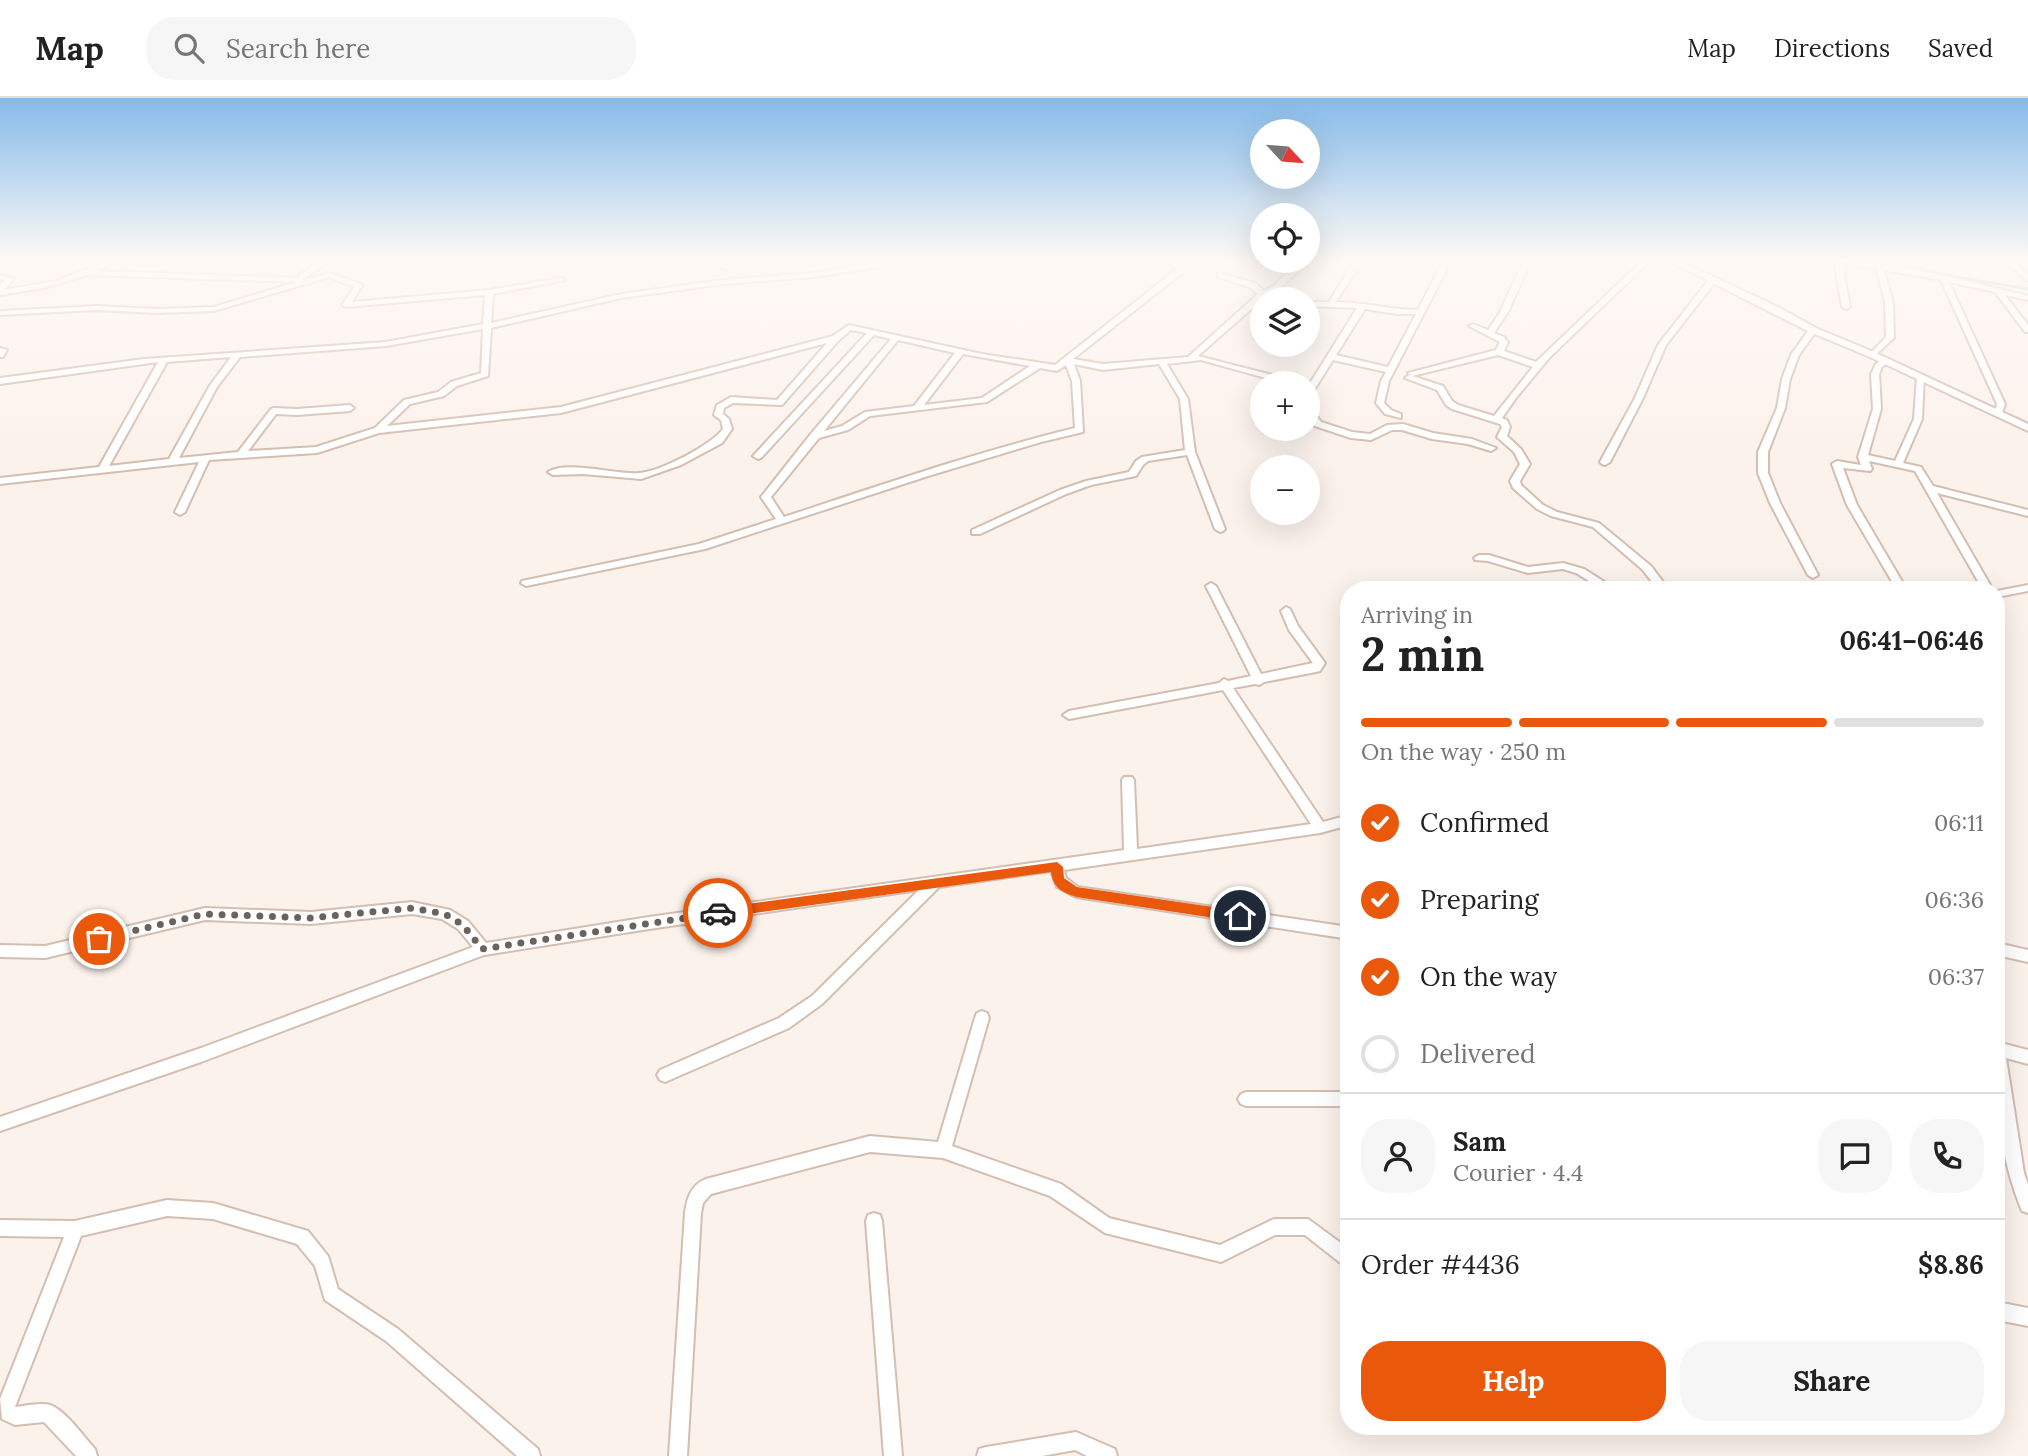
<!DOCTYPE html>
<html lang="en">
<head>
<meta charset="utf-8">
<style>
  body { margin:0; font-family:Lora,serif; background:#f6f6f6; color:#222; height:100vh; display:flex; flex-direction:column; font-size:26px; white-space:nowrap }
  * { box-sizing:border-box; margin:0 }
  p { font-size:23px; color:#767676 }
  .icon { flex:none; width:38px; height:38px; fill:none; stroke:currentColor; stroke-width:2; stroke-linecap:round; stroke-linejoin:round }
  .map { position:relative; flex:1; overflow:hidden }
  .panel { position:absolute; left:1340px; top:483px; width:665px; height:854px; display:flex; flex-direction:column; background:#fff; border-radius:28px; box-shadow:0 7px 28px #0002 }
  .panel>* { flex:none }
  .needle { width:46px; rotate:116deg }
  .fabs { position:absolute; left:1250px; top:21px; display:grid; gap:14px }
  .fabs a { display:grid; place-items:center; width:70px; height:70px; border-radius:50%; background:#fff; box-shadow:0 7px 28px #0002; font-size:35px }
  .pin { position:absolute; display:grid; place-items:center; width:60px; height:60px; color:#fff; margin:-30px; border:4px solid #fff; border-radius:50%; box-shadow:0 2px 7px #0007 }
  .courier { position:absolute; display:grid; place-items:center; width:70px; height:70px; margin:-35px; border:5px solid #ea580c; border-radius:50%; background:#fff; color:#222; box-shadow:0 2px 9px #0007 }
  .head em { font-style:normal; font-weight:700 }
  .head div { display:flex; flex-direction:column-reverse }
  .head { display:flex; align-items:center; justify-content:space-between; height:119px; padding:0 21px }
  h1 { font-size:46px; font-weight:700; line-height:52px }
  .bar { display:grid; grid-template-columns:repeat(4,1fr); gap:10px 7px; align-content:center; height:84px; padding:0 21px }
  .bar i { height:9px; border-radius:5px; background:#e0e0e0 }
  .bar .current { background:#ea580c }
  .bar p { grid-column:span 4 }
  .line { display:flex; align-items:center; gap:18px; padding:0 21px; border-top:2px solid #e0e0e0 }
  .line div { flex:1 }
  .round { display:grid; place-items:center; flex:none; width:74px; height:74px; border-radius:28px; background:#f6f6f6 }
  ol { padding:0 21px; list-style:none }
  li { display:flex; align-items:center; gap:21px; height:77px }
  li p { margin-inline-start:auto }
  li .icon { padding:7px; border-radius:50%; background:#ea580c; color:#fff; stroke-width:4 }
  li:last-child { color:#767676 }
  li i { width:38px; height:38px; border:4px solid #e0e0e0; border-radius:50% }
  .action { display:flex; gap:14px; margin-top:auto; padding:14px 21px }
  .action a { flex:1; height:80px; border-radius:28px; background:#ea580c; color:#fff; font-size:28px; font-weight:700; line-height:80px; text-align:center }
  .action a+a { background:#f6f6f6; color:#222 }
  header { display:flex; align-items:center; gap:42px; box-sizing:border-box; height:98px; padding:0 35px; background:#fff; border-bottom:2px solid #e0e0e0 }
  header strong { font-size:33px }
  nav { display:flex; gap:38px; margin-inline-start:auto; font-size:24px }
  .search { width:490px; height:63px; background:#f6f6f6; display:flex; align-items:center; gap:18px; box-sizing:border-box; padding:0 24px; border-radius:28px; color:#767676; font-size:26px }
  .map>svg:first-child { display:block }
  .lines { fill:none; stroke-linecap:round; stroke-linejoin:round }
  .stream { stroke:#92c2eb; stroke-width:2.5 }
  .minor-casing { stroke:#d4beb0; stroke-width:4 }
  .tertiary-casing { stroke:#d4beb0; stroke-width:4 }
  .minor { fill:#fff; fill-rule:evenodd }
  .tertiary { fill:#fff; fill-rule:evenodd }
  .route { fill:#ea580c }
  .done { stroke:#6b625d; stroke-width:7; stroke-dasharray:0 12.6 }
</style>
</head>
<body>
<header>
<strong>Map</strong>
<div class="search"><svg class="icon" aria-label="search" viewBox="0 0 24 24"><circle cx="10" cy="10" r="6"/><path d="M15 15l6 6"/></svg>Search here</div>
<nav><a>Map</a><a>Directions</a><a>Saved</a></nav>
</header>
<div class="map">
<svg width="2028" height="1358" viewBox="0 0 2028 1358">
  <rect width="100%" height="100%" fill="#fcf2ec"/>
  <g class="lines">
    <!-- stream -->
    <g class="stream">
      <path d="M 1860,163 L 1876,166"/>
      <path d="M 1933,175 L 2028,191"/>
    </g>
    <defs>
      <g id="minor">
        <path d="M 107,163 L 117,163 L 97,173 L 299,180 L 299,177 L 320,163 L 329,163 L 301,183 L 329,175 L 361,186 L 362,188 L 352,204 L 489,192 L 561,180 L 565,182 L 493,196 L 491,225 L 621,196 L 724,182 L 813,175 L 892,163 L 910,163 L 906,165 L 813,179 L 724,186 L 621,200 L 491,230 L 488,278 L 457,288 L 444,298 L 410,306 L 387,328 L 561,309 L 833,238 L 849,227 L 982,256 L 1055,267 L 1177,171 L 1171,167 L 1174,163 L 1182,163 L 1179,166 L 1185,169 L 1185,173 L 1073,261 L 1103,266 L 1188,259 L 1258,196 L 1249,189 L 1218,179 L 1218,175 L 1255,185 L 1264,193 L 1273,188 L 1299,163 L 1307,163 L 1279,192 L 1272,195 L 1290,201 L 1269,199 L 1269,196 L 1266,198 L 1198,258 L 1296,283 L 1297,285 L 1284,285 L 1201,262 L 1167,266 L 1188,301 L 1195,354 L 1225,431 L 1223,433 L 1220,434 L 1215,431 L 1187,357 L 1148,363 L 1143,367 L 1136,378 L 1091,387 L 1066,396 L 980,436 L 972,436 L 972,432 L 1060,392 L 1086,383 L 1129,374 L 1136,363 L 1142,359 L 1185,352 L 1180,301 L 1159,266 L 1103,272 L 1074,266 L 1080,283 L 1083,334 L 1041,344 L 928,378 L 705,451 L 526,488 L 521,485 L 522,483 L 699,446 L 776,421 L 761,399 L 810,337 L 891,241 L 874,237 L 761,360 L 758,361 L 753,358 L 867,235 L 851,232 L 839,242 L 782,307 L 733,305 L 724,310 L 723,316 L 729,321 L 732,331 L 722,345 L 681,367 L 641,381 L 583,376 L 553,377 L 548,374 C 567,362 616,377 639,375 C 660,374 711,347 723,331 L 721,322 L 714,317 L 717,307 L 731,299 L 777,302 L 827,245 L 561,315 L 379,335 L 317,355 L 209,362 L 185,414 L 180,417 L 175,414 L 199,364 L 0,386 L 0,380 L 99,369 L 158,264 L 0,286 L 0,280 L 144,261 L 386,244 L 483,226 L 485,197 L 346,209 L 342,207 L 354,189 L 329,179 L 214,213 L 157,215 L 97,212 L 0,217 L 0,213 L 97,208 L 157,211 L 214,209 L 297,184 L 88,177 L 44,190 L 0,197 L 0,187 L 5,182 L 0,181 L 0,177 L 14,181 L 4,192 L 56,183 ZM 483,231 L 481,275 L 451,284 L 438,294 L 404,302 L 375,330 L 316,349 L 248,353 L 276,316 L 297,317 L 350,313 L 354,310 L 350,307 L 297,311 L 274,310 L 271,311 L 238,354 L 179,360 L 217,289 L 240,259 L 386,248 ZM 898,242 L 955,255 L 914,308 L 865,314 L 842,328 L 824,333 ZM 963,256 L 1030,268 L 982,300 L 924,307 ZM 231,259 L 209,289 L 169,361 L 109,368 L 167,264 ZM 1066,267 L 1072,283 L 1075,330 C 977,354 881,387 784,419 L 771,399 L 819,340 L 848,332 L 870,318 L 987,304 L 1040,270 L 1057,273 Z"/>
        <path d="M 688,163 L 705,163 L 732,169 L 728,171 Z"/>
        <path d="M 1354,163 L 1362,163 L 1336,204 C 1364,204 1390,212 1418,212 L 1443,163 L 1451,163 L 1389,283 L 1384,305 L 1391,312 L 1401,316 L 1401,320 L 1385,316 L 1376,305 L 1381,283 L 1386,274 L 1333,262 L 1311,297 L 1307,300 L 1307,290 L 1357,210 L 1307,208 L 1307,204 L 1329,204 ZM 1365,211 L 1397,216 L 1416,216 L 1388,269 L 1336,257 Z"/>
        <path d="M 1523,163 L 1531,163 L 1508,214 L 1494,235 L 1504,239 L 1508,244 L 1504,253 L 1536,264 L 1642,163 L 1650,163 L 1550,259 L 1516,300 L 1502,320 L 1507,322 L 1510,329 L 1507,338 L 1521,351 L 1530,366 L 1520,383 L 1521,387 L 1543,407 L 1557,414 L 1599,425 L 1651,468 L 1669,492 L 1658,492 L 1643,472 L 1593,429 L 1551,418 L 1537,411 L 1513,390 L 1510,383 L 1520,366 L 1514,354 L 1497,339 L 1502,329 L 1500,326 L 1452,311 L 1446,307 L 1437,292 L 1405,280 L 1409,277 L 1443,288 L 1452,303 L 1458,307 L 1494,318 L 1533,269 L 1498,257 L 1412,278 L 1408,275 L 1496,252 L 1500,244 L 1498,243 L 1469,228 L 1473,226 L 1488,232 L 1500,214 Z"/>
        <path d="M 1834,163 C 1897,163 1967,183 2028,198 L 2028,202 L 2005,197 L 2028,227 L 2028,234 L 2025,234 L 1995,194 L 1949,184 L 2005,306 L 2001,318 L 1994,316 L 1997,306 L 1941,182 L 1884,172 L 1893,205 L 1894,240 L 1873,259 L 1869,257 L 1886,239 L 1885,205 L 1877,171 L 1842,164 L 1850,209 L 1846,211 L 1842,209 Z"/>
        <path d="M 2004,163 L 2012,163 L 2028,177 L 2028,183 Z"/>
        <path d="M 1710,180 L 1717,182 L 1666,247 L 1643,300 L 1610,364 L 1605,367 L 1602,366 L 1600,364 L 1635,300 L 1658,247 Z"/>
        <path d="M 1810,230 L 1817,232 L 1799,257 L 1790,281 L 1785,310 L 1768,354 L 1768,375 L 1780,405 L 1818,477 L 1813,480 L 1808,477 L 1770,405 L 1758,375 L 1758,354 L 1777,310 L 1782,281 L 1791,257 Z"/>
        <path d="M 0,250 L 7,252 L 3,259 L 0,259 Z"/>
        <path d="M 1883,261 L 1890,263 L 1882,269 L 1879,276 L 1881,311 L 1868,357 L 1895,363 L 1914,321 L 1917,279 L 1924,277 L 1922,321 L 1903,365 L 1921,369 L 1933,388 L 2028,412 L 2028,418 L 1937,395 L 1993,492 L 1983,492 L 1915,373 L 1869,363 L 1872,371 L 1870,373 L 1843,370 L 1857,407 L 1907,492 L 1897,492 L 1847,407 L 1832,366 L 1837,363 L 1861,367 L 1858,359 L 1873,311 L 1871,276 L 1876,266 Z"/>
        <path d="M 1307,308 L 1310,309 L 1321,324 L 1352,334 L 1370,336 L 1387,327 L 1403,326 L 1433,335 L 1472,341 L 1496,350 L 1491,353 L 1468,346 L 1432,341 L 1402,332 L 1392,332 L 1371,342 L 1351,340 L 1315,328 L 1307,317 Z"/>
        <path d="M 1479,457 L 1489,457 L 1528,469 L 1563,465 L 1584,471 L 1617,492 L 1604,492 L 1576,475 L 1563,471 L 1528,475 L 1488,463 L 1475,462 L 1474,460 Z"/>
        <path d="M 1211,485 L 1216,488 L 1261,576 L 1313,565 L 1289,532 L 1281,513 L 1286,509 L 1290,511 L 1298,528 L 1325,565 L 1320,573 L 1316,574 L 1264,584 L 1259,587 L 1255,586 L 1233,590 L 1323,724 L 1349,717 L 1349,727 L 1320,735 L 1064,772 L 1066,780 L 1078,789 L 1349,829 L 1349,841 L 1076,799 L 1057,789 L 1051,773 L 939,789 L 822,906 L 789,930 L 665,984 L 660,982 L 657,977 L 660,972 L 779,920 L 812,898 L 919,792 L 649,831 L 484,857 L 201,964 L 0,1033 L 0,1019 L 201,950 L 473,849 L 458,831 L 442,821 L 412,816 L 311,826 L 205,822 L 45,860 L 0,859 L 0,847 L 45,848 L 205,810 L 311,814 L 412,804 L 450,812 L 468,823 L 486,845 L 649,819 L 1124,752 L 1122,682 L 1124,679 L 1132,679 L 1134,682 L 1137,751 L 1311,726 L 1223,592 L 1069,621 L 1063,617 L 1069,613 L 1219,585 L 1224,581 L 1228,583 L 1251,578 L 1206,488 Z"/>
        <path d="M 2028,487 L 2028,493 L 1997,499 L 1997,493 Z"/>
        <path d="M 1997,845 L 2028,852 L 2028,864 L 1997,857 Z"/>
        <path d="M 982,913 L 987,915 L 989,920 L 952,1048 L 1061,1086 L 1109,1120 L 1220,1147 L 1274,1121 L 1308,1121 L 1349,1151 L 1349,1169 L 1343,1167 L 1305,1137 L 1275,1137 L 1221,1164 L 1105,1135 L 1050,1098 L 943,1060 L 870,1054 L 711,1096 L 703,1105 L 701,1115 L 687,1358 L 669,1358 L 685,1115 C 687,1100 691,1087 706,1081 L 870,1038 L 938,1044 L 975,920 L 977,915 Z"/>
        <path d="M 1997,944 L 2028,952 L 2028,966 L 2006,960 L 2024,1075 L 2028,1086 L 2028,1115 L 2022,1113 C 2000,1060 1994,1001 1997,944 Z"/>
        <path d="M 1246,994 L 1349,994 L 1349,1008 L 1246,1008 L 1241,1006 L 1238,1001 L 1241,996 Z"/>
        <path d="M 167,1102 L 213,1105 L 308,1133 L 328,1158 L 338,1191 L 398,1231 L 538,1351 L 540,1358 L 517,1358 L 386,1243 L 325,1202 L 315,1168 L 297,1146 L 213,1121 L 167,1118 L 81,1138 L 15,1309 C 25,1308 40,1304 50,1307 C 65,1312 84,1339 95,1351 L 97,1358 L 76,1358 L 44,1324 L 15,1327 L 2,1321 L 0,1301 L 64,1139 L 0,1138 L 0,1122 L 75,1123 Z"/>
        <path d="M 874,1115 L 880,1117 L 882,1123 L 902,1358 L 884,1358 L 866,1123 L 868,1117 Z"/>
        <path d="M 1997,1204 L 2028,1210 L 2028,1228 L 1997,1222 Z"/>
        <path d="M 1076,1334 L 1115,1351 L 1117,1358 L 1087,1358 L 1075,1352 L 1042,1358 L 977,1358 L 979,1351 L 986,1349 Z"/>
      </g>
      <path id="tertiary" d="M 1669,163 L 1680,163 L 1778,209 L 1816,230 L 1876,255 L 2028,326 L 2028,333 L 1870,259 L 1810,234 Z"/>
    </defs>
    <!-- minor casing -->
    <use href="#minor" class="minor-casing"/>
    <!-- tertiary casing -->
    <use href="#tertiary" class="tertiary-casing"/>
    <!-- minor -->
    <use href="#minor" class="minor"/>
    <!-- tertiary -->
    <use href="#tertiary" class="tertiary"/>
  </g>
  <!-- sky -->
  <linearGradient id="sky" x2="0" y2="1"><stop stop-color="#85bae9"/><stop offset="0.46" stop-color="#fef9f6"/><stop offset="1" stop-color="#fef9f6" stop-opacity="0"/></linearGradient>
  <rect width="2028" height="353" fill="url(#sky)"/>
  <!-- route -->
  <path class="route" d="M 1057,764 L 1063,769 L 1064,780 L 1077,789 L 1240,813 L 1246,818 L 1240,824 L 1076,799 C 1062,794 1053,790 1051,774 L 718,820 L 712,815 L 718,810 Z"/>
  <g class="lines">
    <!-- done -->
    <path class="done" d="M 99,841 L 205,816 L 311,820 L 412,810 L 445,816 L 463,827 L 482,851 L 718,815"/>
  </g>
</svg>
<div class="fabs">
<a><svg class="needle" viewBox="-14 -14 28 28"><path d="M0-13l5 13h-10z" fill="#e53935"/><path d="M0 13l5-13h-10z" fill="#767676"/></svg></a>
<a><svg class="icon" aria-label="locate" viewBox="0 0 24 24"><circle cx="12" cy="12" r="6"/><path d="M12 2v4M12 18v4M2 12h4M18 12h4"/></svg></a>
<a><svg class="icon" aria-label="layers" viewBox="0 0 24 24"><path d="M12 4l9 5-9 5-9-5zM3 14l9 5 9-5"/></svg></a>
<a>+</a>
<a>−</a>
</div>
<div class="pin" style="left:99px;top:841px;background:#ea580c"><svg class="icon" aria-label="bag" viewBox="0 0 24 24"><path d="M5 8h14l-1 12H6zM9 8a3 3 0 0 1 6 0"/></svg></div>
<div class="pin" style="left:1240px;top:818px;background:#1f2937"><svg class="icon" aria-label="home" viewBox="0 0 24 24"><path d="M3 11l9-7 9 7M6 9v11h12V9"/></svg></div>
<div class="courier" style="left:718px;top:815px"><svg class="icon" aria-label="car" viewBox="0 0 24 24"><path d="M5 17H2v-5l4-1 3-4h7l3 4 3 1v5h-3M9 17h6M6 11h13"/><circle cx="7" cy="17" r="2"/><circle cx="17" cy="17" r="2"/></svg></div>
<section class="panel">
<div class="head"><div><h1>2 min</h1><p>Arriving in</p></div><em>06:41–06:46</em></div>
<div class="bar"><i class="current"></i><i class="current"></i><i class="current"></i><i></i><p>On the way · 250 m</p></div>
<ol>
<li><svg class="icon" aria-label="check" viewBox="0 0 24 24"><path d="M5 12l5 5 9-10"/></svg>Confirmed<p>06:11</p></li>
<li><svg class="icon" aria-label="check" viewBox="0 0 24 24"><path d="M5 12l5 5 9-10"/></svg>Preparing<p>06:36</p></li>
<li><svg class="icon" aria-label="check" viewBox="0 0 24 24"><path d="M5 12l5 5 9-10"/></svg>On the way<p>06:37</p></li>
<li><i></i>Delivered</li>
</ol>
<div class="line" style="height:126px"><a class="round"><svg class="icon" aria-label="person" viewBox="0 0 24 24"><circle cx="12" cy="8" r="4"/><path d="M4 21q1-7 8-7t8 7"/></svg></a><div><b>Sam</b><p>Courier · 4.4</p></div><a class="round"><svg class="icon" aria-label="chat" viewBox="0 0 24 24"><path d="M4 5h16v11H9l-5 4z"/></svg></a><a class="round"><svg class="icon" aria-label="phone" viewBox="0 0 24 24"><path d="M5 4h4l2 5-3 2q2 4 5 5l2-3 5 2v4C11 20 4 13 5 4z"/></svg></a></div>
<div class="line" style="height:91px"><div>Order #4436</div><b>$8.86</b></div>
<div class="action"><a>Help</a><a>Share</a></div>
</section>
</div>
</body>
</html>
